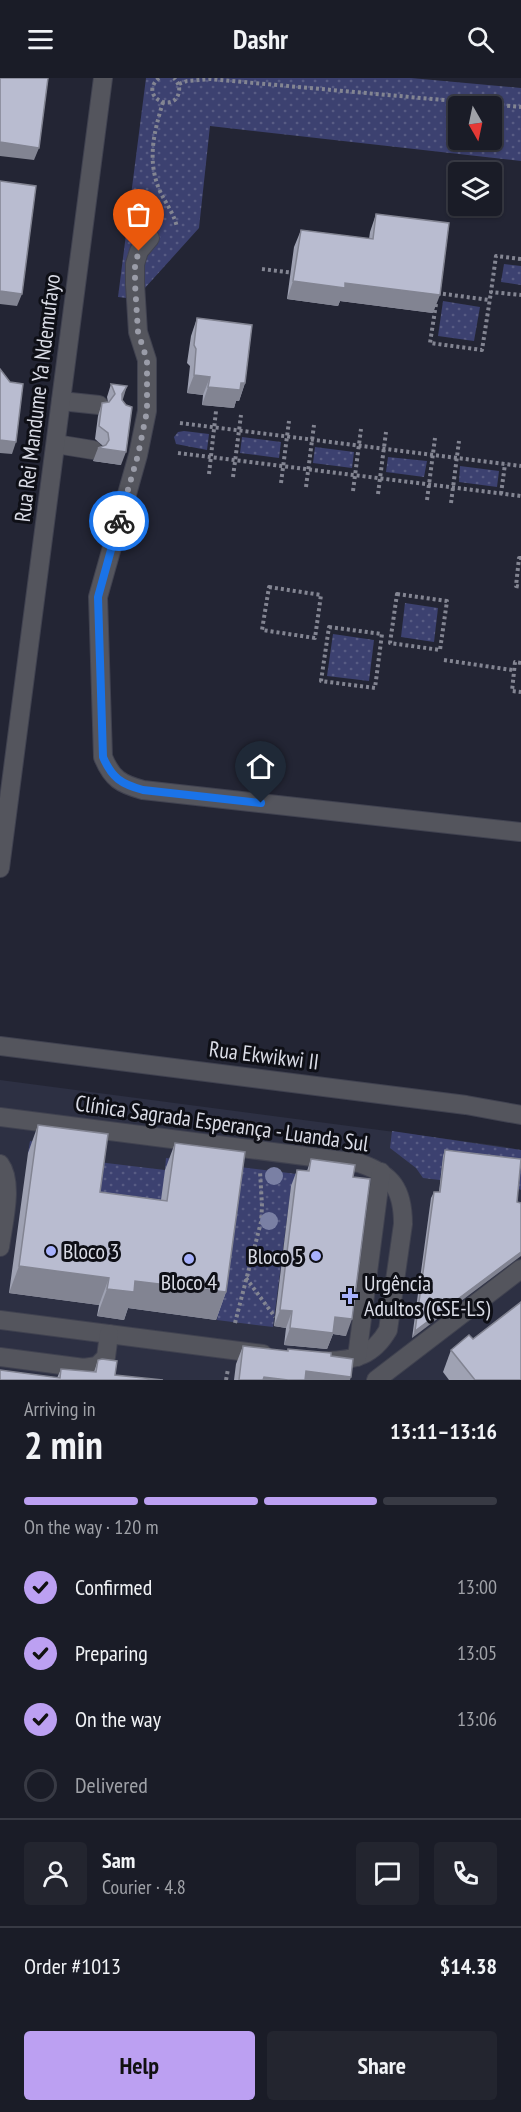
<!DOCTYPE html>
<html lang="en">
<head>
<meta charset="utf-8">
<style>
  body { margin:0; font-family:"PT Sans Narrow",sans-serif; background:#23252f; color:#f1f3f6; height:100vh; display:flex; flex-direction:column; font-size:22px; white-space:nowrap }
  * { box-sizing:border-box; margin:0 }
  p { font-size:20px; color:#9fa1a7 }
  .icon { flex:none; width:33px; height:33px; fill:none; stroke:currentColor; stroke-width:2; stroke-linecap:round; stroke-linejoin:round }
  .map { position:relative; height:1302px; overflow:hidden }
  .side { display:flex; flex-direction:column; background:#1a1c27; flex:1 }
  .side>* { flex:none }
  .needle { width:39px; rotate:171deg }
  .buttons { position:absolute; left:448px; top:18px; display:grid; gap:12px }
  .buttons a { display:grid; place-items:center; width:54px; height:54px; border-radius:6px; background:#1a1c27; box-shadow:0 2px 4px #0004,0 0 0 2px #383a44; font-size:30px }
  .pin { position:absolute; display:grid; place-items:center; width:51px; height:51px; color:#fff; margin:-62px -26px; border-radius:50% 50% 50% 0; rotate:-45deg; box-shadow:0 0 6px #0007 }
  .pin .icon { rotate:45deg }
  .courier { position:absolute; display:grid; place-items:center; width:60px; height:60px; margin:-30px; border:4px solid #1a73e8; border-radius:50%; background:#fff; color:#222; box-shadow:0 2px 8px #0007 }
  .summary em { font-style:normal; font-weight:700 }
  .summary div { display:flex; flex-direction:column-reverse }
  .summary { display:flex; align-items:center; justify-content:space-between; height:102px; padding:0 24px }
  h1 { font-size:39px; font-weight:700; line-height:45px }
  .bar { display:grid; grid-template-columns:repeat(4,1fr); gap:9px 6px; align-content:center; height:72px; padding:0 24px }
  .bar i { height:8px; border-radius:4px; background:#383a44 }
  .bar .current { background:#bca0f2 }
  .bar p { grid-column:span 4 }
  .line { display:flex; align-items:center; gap:15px; padding:0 24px; border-top:2px solid #383a44 }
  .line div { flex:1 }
  .round { display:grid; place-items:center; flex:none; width:63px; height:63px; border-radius:6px; background:#23252f }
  ol { padding:0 24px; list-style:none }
  li { display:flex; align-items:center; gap:18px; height:66px }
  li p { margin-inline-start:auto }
  li .icon { padding:6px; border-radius:50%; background:#bca0f2; color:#111; stroke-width:4 }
  li:last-child { color:#9fa1a7 }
  li i { width:33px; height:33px; border:3px solid #383a44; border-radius:50% }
  .cta { display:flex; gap:12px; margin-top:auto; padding:12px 24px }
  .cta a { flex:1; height:69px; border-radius:6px; background:#bca0f2; color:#111; font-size:24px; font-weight:700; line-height:69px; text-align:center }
  .cta a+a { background:#23252f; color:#f1f3f6 }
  header { display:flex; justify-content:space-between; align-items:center; height:78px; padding:0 24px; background:#1a1c27; font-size:27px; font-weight:700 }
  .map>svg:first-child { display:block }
  .built { fill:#2d3043 }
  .grass { fill:url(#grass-dots); fill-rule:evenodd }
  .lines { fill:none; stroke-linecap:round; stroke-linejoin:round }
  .minor-casing { stroke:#404250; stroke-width:20 }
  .path { stroke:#838592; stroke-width:4; stroke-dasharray:3 3; stroke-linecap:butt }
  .minor { stroke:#54555d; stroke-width:18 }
  .tree { fill:#7a80a4 }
  .wall { fill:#9fa2b3 }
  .shaded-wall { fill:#828492 }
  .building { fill:#b9bcd0; stroke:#828492; stroke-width:1.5 }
  .done { stroke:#9a9ca8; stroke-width:6; stroke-dasharray:0 10.8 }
  .route { stroke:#1a73e8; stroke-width:8 }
  .poi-dot { fill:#a7b1fc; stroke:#0e0f16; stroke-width:2 }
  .labels { text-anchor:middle; stroke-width:6; stroke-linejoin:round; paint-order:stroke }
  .street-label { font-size:22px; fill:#dadce6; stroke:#0e0f16 }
  .poi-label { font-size:22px; fill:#dadce6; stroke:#0e0f16; text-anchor:start }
</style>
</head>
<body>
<header><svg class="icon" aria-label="menu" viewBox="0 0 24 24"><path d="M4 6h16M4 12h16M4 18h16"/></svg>Dashr<svg class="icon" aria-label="search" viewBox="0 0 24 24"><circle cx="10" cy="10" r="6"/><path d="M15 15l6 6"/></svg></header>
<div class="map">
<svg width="521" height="1302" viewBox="0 0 521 1302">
  <defs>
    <pattern id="grass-dots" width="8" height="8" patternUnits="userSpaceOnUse" patternTransform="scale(1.5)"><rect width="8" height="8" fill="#3c4170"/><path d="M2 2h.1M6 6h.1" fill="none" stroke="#585c84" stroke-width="1.8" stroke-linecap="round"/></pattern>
  </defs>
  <rect width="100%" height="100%" fill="#232534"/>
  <!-- built -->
  <path class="built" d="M 0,1002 L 501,1068 L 521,1072 L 521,1302 L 0,1302 Z"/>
  <!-- grass -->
  <g class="grass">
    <path d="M 146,0 L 411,0 L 521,10 L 521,83 L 210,48 L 199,150 L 135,221 L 118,219 ZM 459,28 L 492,28 L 492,62 L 459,62 Z"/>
    <path d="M 504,186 L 521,188 L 521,207 L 501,204 Z"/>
    <path d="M 443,223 L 480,229 L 474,263 L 438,258 Z"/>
    <path d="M 184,353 L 209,356 L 207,372 L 176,366 L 174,359 L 178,354 Z"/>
    <path d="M 242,359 L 281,364 L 279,380 L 240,375 Z"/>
    <path d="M 315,369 L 354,374 L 352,390 L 313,385 Z"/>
    <path d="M 388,379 L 427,383 L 424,399 L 386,394 Z"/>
    <path d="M 460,388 L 499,393 L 497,409 L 459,404 Z"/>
    <path d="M 405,525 L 438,530 L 434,564 L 401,559 Z"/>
    <path d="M 333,556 L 374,562 L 369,603 L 327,598 Z"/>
    <path d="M 392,1053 L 521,1072 L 521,1112 L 443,1079 L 440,1102 L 423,1100 L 416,1090 L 390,1070 Z"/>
    <path d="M 30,1063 L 100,1072 L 98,1084 L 165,1092 L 166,1080 L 305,1097 L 291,1109 L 273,1249 L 217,1242 L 235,1101 L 157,1150 L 28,1075 Z"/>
  </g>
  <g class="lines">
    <defs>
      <g id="minor">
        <path d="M 150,160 L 139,173 L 135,186 L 135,206 L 138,254 L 147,282 L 147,333 L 138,377 L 98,519 L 103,679 C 112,701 121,706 143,712 L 520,754"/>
        <path d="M 61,323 L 99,327"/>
        <path d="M 56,366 L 93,372"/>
        <path d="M 0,790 L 103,0"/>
        <path d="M 0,968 L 466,1027 L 521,1037"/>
        <path d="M 0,1039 L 359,1085 C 392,1096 403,1111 403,1146 L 388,1252 C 373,1278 355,1282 326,1283"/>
        <path d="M 0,1086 C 14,1105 3,1146 0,1169"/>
        <path d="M 0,1242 L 263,1276"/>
        <path d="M 0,1279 L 84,1290 L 97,1288 L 106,1279 L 109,1256"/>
        <path d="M 357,1279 L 381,1094"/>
        <path d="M 376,1302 L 521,1191"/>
      </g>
    </defs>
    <!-- minor casing -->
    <use href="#minor" class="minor-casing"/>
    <!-- path -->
    <g class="path">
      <path d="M 159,0 C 137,19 176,37 179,13 C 180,7 177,4 174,0"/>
      <path d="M 179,6 L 187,3 L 210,1 L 521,29"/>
      <path d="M 163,24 C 154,54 147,81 159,111 C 165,125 173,133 177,149"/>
      <path d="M 521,181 L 496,178 L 491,214 L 521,217"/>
      <path d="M 262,191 L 294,195"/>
      <path d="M 437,215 L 489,222"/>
      <path d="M 436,226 L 430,265 L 482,272 L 491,214"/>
      <path d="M 180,345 L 521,388"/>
      <path d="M 178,375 L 521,418"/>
      <path d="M 209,396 L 216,333"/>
      <path d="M 233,399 L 241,337"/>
      <path d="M 281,405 L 289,343"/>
      <path d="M 306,409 L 314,347"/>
      <path d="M 353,413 L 361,351"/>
      <path d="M 378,416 L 386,354"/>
      <path d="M 501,416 L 505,386"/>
      <path d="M 427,422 L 435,360"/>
      <path d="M 451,425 L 459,363"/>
      <path d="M 521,480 L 519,480 L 516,508 L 521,509"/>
      <path d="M 269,509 L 321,517 L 315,560 L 262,552 Z"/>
      <path d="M 397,516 L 447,523 L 440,572 L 390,565 Z"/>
      <path d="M 329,549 L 382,556 L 375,610 L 321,603 Z"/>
      <path d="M 444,582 L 512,592"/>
      <path d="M 521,585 L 515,584 L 512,613 L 521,614"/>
      <path d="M 246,1200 L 275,1239"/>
      <path d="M 235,1245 L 261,1144 L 262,1128 L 260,1093"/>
      <path d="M 226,1302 L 228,1291"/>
    </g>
    <!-- minor -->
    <use href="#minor" class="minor"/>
  </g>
  <!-- trees -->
  <g class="tree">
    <circle cx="274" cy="1098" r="9"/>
    <circle cx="269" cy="1143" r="9"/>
  </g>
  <!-- wall -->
  <g class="wall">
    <path d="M 376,136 L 433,235 L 340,223 L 338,228 L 287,221 L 294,169 L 301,152 L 369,161 L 370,154 Z"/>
    <path d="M 197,240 L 245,305 L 239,323 L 236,323 L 234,330 L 202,327 L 203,317 L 187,315 L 190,288 L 187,285 L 191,258 Z"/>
    <path d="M 111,306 L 122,322 L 121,387 L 93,383 L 103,368 L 95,361 L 98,338 L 102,325 L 108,324 L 107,319 Z"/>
    <path d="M 38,1047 L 100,1114 L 161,1122 L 165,1092 L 175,1065 L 226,1214 L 216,1242 L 128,1230 L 124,1242 L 97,1238 L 99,1227 L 9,1215 L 28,1075 Z"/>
    <path d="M 445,1072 L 521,1081 L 412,1260 L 431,1120 L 434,1114 L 439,1114 L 443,1078 Z"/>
    <path d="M 311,1081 L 353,1099 L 346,1258 L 333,1256 L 327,1271 L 284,1267 L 286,1250 L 274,1248 L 291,1108 L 297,1092 L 307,1093 Z"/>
    <path d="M 473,1261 L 521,1302 L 449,1302 L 443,1294 L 451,1272 Z"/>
    <path d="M 243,1268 L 287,1273 L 288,1271 L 331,1278 L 350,1302 L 234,1302 L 236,1286 Z"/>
    <path d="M 98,1282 L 115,1297 L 57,1300 L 61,1291 L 94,1294 Z"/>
  </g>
  <!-- shaded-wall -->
  <g class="shaded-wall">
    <path d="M 0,64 L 39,70 L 34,82 L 0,78 Z"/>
    <path d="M 293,203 L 345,205 L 440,217 L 433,235 L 340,223 L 338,228 L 287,221 Z"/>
    <path d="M 0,213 L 22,216 L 17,228 L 0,226 Z"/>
    <path d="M 194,297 L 210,299 L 203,317 L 187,315 Z"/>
    <path d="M 241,305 L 245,305 L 239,323 L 236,323 L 234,330 L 202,327 L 208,309 Z"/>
    <path d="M 127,308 L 123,321 L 117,329 L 122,316 Z"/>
    <path d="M 0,362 L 16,364 L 12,376 L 0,375 Z"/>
    <path d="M 98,370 L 126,374 L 121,387 L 93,383 Z"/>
    <path d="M 521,1174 L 521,1178 L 412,1260 L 415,1253 Z"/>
    <path d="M 19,1188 L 109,1200 L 99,1227 L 9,1215 Z"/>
    <path d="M 135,1203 L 226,1214 L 216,1242 L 128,1230 L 124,1242 L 97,1238 L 107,1211 Z"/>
    <path d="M 280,1232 L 292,1233 L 286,1250 L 274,1248 Z"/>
    <path d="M 335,1239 L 352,1241 L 346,1258 L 333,1256 L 327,1271 L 284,1267 L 290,1250 Z"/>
    <path d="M 306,1293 L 351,1299 L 350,1302 L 303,1302 Z"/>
    <path d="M 264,1299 L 288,1302 L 262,1302 Z"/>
  </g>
  <!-- building -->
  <g class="building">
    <path d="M 0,0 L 48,0 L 39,70 L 0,64 Z"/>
    <path d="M 0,103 L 36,108 L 22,216 L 0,213 Z"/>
    <path d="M 376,136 L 449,145 L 440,217 L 345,205 L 345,210 L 293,203 L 301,152 L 373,161 Z"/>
    <path d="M 197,240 L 252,247 L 245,305 L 241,305 L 240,312 L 208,309 L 210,299 L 194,297 L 196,271 L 194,267 Z"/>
    <path d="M 0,291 L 10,304 L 23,306 L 16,364 L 0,362 Z"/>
    <path d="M 111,306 L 127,308 L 122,316 L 122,322 L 126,327 L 132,329 L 126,374 L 98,370 L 106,367 L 109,362 L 108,355 L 99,348 L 102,325 L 109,324 L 115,316 Z"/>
    <path d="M 38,1047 L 108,1056 L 100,1114 L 167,1123 L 175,1065 L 245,1074 L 226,1214 L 135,1203 L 134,1214 L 107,1211 L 109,1200 L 19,1188 Z"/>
    <path d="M 445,1072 L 521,1081 L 517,1124 L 521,1125 L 521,1174 L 415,1253 L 434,1114 L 440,1114 Z"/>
    <path d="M 311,1081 L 355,1087 L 353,1099 L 370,1101 L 352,1241 L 335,1239 L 333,1255 L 290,1250 L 292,1233 L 280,1232 L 297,1092 L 309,1093 Z"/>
    <path d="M 521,1224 L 521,1302 L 475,1302 L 451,1272 L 469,1257 L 473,1261 Z"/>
    <path d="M 243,1268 L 288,1273 L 288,1271 L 331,1275 L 331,1278 L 353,1281 L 351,1299 L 306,1293 L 305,1302 L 288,1302 L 264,1299 L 263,1302 L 239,1302 Z"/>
    <path d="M 102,1281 L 117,1283 L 115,1297 L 163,1302 L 0,1302 L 0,1292 L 60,1300 L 61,1291 L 96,1294 L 98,1282 Z"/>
  </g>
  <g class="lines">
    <!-- done -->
    <path class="done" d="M 119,443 L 138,377 L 147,333 L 147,282 L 138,254 L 135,206 L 135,186 L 139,173"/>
    <!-- route -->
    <path class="route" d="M 119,443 L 98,519 L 103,679 C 112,700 121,706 143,712 L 261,725"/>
  </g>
  <!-- markers -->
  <g class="poi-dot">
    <circle cx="51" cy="1173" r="6"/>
    <circle cx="316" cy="1178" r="6"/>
    <circle cx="189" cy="1181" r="6"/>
    <path d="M347 1209h6v6h6v6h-6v6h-6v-6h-6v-6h6z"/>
  </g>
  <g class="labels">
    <!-- street labels -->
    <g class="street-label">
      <text transform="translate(37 320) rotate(-83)" y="8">Rua Rei Mandume Ya Ndemufayo</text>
      <text transform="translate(264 977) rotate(7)" y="8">Rua Ekwikwi II</text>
      <text transform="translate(222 1045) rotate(8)" y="8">Clínica Sagrada Esperança - Luanda Sul</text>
    </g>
    <!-- poi labels -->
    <g class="poi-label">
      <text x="63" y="1181">Bloco 3</text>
      <text x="304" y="1186" text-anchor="end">Bloco 5</text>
      <text x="189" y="1212" text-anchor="middle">Bloco 4</text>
      <text x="364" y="1213">Urgência<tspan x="364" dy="25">Adultos (CSE-LS)</tspan></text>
    </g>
  </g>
</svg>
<div class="buttons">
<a><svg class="needle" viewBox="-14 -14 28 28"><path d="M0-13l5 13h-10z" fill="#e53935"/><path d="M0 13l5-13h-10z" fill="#9fa1a7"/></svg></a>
<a><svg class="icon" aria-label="layers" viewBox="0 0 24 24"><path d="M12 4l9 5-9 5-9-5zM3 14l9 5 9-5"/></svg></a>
</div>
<div class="pin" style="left:139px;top:173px;background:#ea580c"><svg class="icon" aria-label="bag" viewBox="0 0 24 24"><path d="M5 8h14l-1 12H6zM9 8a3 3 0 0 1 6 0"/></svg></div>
<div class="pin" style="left:261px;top:725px;background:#1f2937"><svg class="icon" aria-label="home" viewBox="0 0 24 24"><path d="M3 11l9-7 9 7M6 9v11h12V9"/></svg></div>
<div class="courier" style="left:119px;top:443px"><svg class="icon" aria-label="bike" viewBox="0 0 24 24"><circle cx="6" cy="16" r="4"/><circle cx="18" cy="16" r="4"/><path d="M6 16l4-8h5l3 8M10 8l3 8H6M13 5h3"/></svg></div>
</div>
<section class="side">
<div class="summary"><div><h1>2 min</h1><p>Arriving in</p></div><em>13:11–13:16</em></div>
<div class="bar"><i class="current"></i><i class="current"></i><i class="current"></i><i></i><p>On the way · 120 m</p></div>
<ol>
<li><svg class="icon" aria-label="check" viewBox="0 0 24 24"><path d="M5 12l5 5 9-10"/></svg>Confirmed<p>13:00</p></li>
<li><svg class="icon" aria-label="check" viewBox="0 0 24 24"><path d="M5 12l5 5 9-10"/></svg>Preparing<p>13:05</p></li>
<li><svg class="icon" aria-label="check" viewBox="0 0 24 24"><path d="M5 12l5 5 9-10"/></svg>On the way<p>13:06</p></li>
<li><i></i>Delivered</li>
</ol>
<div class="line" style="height:108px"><a class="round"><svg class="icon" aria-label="person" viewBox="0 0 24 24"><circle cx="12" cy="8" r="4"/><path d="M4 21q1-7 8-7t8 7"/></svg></a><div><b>Sam</b><p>Courier · 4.8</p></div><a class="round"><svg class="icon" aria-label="chat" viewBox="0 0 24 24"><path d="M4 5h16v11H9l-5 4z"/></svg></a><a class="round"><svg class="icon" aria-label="phone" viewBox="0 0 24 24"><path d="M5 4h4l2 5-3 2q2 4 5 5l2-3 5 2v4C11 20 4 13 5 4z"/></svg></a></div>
<div class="line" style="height:78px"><div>Order #1013</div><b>$14.38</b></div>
<div class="cta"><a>Help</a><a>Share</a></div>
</section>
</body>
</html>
